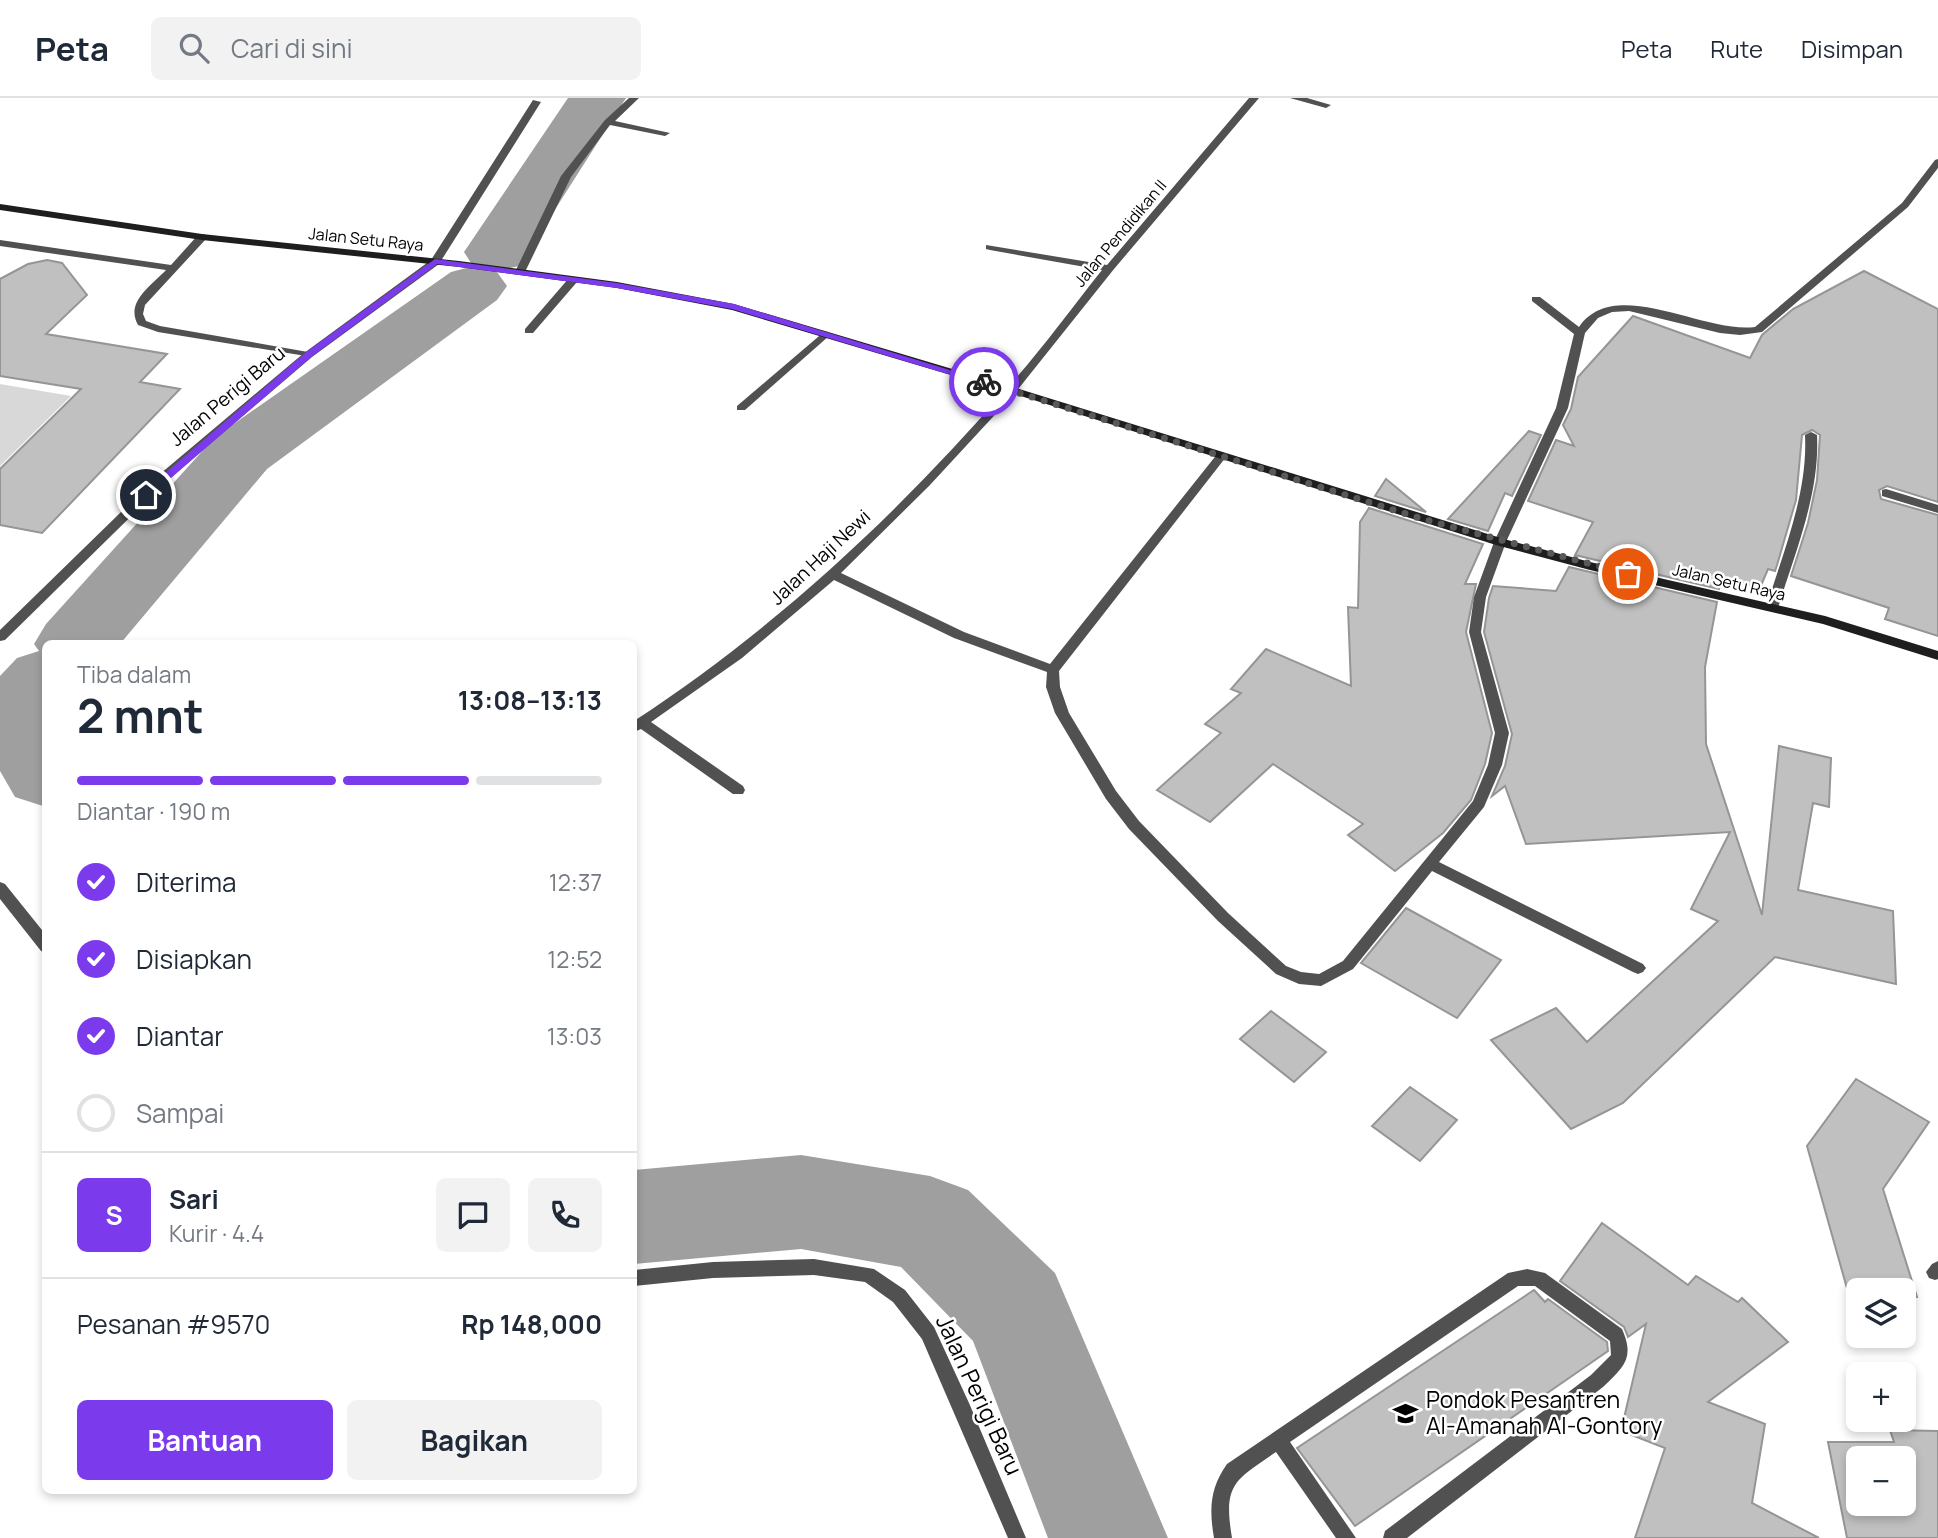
<!DOCTYPE html>
<html lang="id">
<head>
<meta charset="utf-8">
<style>
  body { margin:0; font-family:Manrope,sans-serif; background:#f2f2f3; color:#1f2937; height:100vh; display:flex; flex-direction:column; font-size:26px; white-space:nowrap }
  * { box-sizing:border-box; margin:0 }
  p { font-size:23px; color:#747a83 }
  .icon { flex:none; width:38px; height:38px; fill:none; stroke:currentColor; stroke-width:2; stroke-linecap:round; stroke-linejoin:round }
  .map { position:relative; flex:1; overflow:hidden }
  .details { position:absolute; left:42px; top:542px; width:595px; height:854px; display:flex; flex-direction:column; background:#fff; border-radius:10px; box-shadow:0 4px 10px #0003 }
  .details>* { flex:none }
  .controls { position:absolute; left:1846px; top:1180px; display:grid; gap:14px }
  .controls a { display:grid; place-items:center; width:70px; height:70px; border-radius:10px; background:#fff; box-shadow:0 4px 10px #0003; font-size:35px }
  .pin { position:absolute; display:grid; place-items:center; width:60px; height:60px; color:#fff; margin:-30px; border:4px solid #fff; border-radius:50%; box-shadow:0 2px 7px #0007 }
  .courier { position:absolute; display:grid; place-items:center; width:70px; height:70px; margin:-35px; border:5px solid #7c3aed; border-radius:50%; background:#fff; color:#222; box-shadow:0 2px 9px #0007 }
  .summary em { font-style:normal; font-weight:700 }
  .summary div { display:flex; flex-direction:column-reverse }
  .summary { display:flex; align-items:center; justify-content:space-between; height:119px; padding:0 35px }
  h1 { font-size:46px; font-weight:700; line-height:52px }
  .bar { display:grid; grid-template-columns:repeat(4,1fr); gap:10px 7px; align-content:center; height:84px; padding:0 35px }
  .bar i { height:9px; border-radius:5px; background:#e0e1e3 }
  .bar .selected { background:#7c3aed }
  .bar p { grid-column:span 4 }
  .line { display:flex; align-items:center; gap:18px; padding:0 35px; border-top:2px solid #e0e1e3 }
  .line div { flex:1 }
  .round { display:grid; place-items:center; flex:none; width:74px; height:74px; border-radius:10px; background:#f2f2f3 }
  ol { padding:0 35px; list-style:none }
  li { display:flex; align-items:center; gap:21px; height:77px }
  li p { margin-inline-start:auto }
  li .icon { padding:7px; border-radius:50%; background:#7c3aed; color:#fff; stroke-width:4 }
  li:last-child { color:#747a83 }
  li i { width:38px; height:38px; border:4px solid #e0e1e3; border-radius:50% }
  .button { display:flex; gap:14px; margin-top:auto; padding:14px 35px }
  .button a { flex:1; height:80px; border-radius:10px; background:#7c3aed; color:#fff; font-size:28px; font-weight:700; line-height:80px; text-align:center }
  .button a+a { background:#f2f2f3; color:#1f2937 }
  header { display:flex; align-items:center; gap:42px; box-sizing:border-box; height:98px; padding:0 35px; background:#fff; border-bottom:2px solid #e0e1e3 }
  header strong { font-size:33px }
  nav { display:flex; gap:38px; margin-inline-start:auto; font-size:24px }
  .search { width:490px; height:63px; background:#f2f2f3; display:flex; align-items:center; gap:18px; box-sizing:border-box; padding:0 24px; border-radius:10px; color:#747a83; font-size:26px }
  .map>svg:first-child { display:block }
  .green { fill:#d8d8d8 }
  .lines { fill:none; stroke-linecap:round; stroke-linejoin:round }
  .river { fill:#9f9f9f; fill-rule:evenodd }
  .building { fill:#c0c0c0; stroke:#959595; stroke-width:2; fill-rule:evenodd }
  .lane { fill:#515151; fill-rule:evenodd }
  .street { fill:#515151; fill-rule:evenodd }
  .secondary { fill:#1e1e1e; fill-rule:evenodd }
  .route { fill:#7c3aed }
  .done { stroke:#595959; stroke-width:7; stroke-dasharray:0 12.6 }
  .labels { text-anchor:middle; stroke-width:5; stroke-linejoin:round; paint-order:stroke }
  .far-street-label { font-size:16px; fill:#000; stroke:#fff }
  .street-label { font-size:19px; fill:#000; stroke:#fff }
  .near-street-label { font-size:23px; fill:#000; stroke:#fff }
  .near-poi-label { font-size:23px; fill:#000; stroke:#fff; text-anchor:start }
</style>
</head>
<body>
<header>
<strong>Peta</strong>
<div class="search"><svg class="icon" aria-label="search" viewBox="0 0 24 24"><circle cx="10" cy="10" r="6"/><path d="M15 15l6 6"/></svg>Cari di sini</div>
<nav><a>Peta</a><a>Rute</a><a>Disimpan</a></nav>
</header>
<div class="map">
<svg width="1938" height="1440" viewBox="0 0 1938 1440">
  <rect width="100%" height="100%" fill="#fff"/>
  <!-- green -->
  <path class="green" d="M 0,286 L 71,298 L 0,368 Z"/>
  <g class="lines">
    <!-- river -->
    <g class="river">
      <path d="M 568,0 L 626,0 L 519,168 L 496,173 L 473,168 L 464,154 Z"/>
      <path d="M 474,168 L 497,174 L 507,188 L 497,202 L 267,371 L 120,546 L 46,546 L 46,709 L 15,699 L 0,673 L 0,578 L 17,560 L 39,553 L 34,546 L 46,526 L 215,339 L 451,174 Z"/>
      <path d="M 801,1057 L 930,1078 L 968,1092 L 1055,1175 L 1168,1440 L 1048,1440 L 973,1243 L 901,1169 L 801,1151 L 634,1166 L 634,1072 Z"/>
    </g>
  </g>
  <!-- building -->
  <g class="building">
    <path d="M 47,162 L 62,165 L 87,197 L 46,236 L 167,256 L 140,284 L 180,291 L 42,435 L 0,427 L 0,371 L 81,291 L 0,278 L 0,181 L 28,166 Z"/>
    <path d="M 1864,173 L 1938,211 L 1938,404 L 1887,388 L 1879,392 L 1881,401 L 1938,417 L 1938,538 L 1885,521 L 1889,510 L 1791,478 L 1808,425 L 1817,382 L 1820,337 L 1812,332 L 1802,337 L 1796,402 L 1777,467 L 1775,473 L 1768,471 L 1760,490 L 1722,478 L 1719,491 L 1575,457 L 1593,424 L 1528,403 L 1556,342 L 1574,348 L 1563,327 L 1571,311 L 1578,279 L 1633,218 L 1750,260 L 1762,237 L 1793,211 Z"/>
    <path d="M 1529,333 L 1541,337 L 1512,398 L 1505,395 L 1488,433 L 1448,421 Z"/>
    <path d="M 1386,381 L 1426,414 L 1375,398 Z"/>
    <path d="M 1369,410 L 1483,446 L 1465,486 L 1476,486 L 1466,534 L 1492,635 L 1485,666 L 1471,702 L 1443,735 L 1395,773 L 1348,737 L 1363,726 L 1273,666 L 1210,724 L 1157,692 L 1221,635 L 1205,626 L 1241,595 L 1231,591 L 1266,551 L 1351,588 L 1348,509 L 1358,510 L 1360,424 Z"/>
    <path d="M 1569,469 L 1717,504 L 1705,569 L 1706,646 L 1762,817 L 1779,648 L 1831,660 L 1829,709 L 1813,705 L 1798,792 L 1893,813 L 1896,886 L 1775,859 L 1623,1005 L 1571,1031 L 1491,942 L 1556,910 L 1587,944 L 1718,823 L 1691,811 L 1730,734 L 1526,746 L 1505,688 L 1492,698 L 1505,668 L 1512,636 L 1484,534 L 1489,500 L 1493,488 L 1556,493 Z"/>
    <path d="M 1406,810 L 1501,862 L 1457,920 L 1361,865 Z"/>
    <path d="M 1271,913 L 1326,954 L 1294,984 L 1240,941 Z"/>
    <path d="M 1856,981 L 1929,1024 L 1883,1091 L 1917,1199 L 1904,1198 L 1904,1192 L 1848,1194 L 1807,1048 Z"/>
    <path d="M 1410,989 L 1457,1022 L 1420,1063 L 1372,1028 Z"/>
    <path d="M 1602,1125 L 1688,1187 L 1696,1178 L 1738,1204 L 1742,1200 L 1788,1244 L 1708,1304 L 1765,1326 L 1752,1405 L 1819,1440 L 1635,1440 L 1665,1350 L 1621,1333 L 1646,1226 L 1628,1239 L 1624,1229 L 1560,1183 Z"/>
    <path d="M 1534,1192 L 1545,1204 L 1548,1201 L 1607,1244 L 1608,1253 L 1355,1428 L 1297,1350 Z"/>
    <path d="M 1890,1332 L 1938,1333 L 1938,1440 L 1847,1440 L 1828,1344 L 1894,1344 ZM 1858,1360 L 1904,1360 L 1904,1405 L 1858,1405 Z"/>
  </g>
  <g class="lines">
    <!-- lane -->
    <g class="lane">
      <path d="M 202,136 L 206,137 L 206,141 L 145,207 L 143,216 L 146,223 L 160,228 L 308,254 L 312,255 L 312,259 L 158,234 L 138,227 C 125,204 151,188 166,172 L 0,148 L 0,142 L 171,167 L 198,137 Z"/>
      <path d="M 1527,1171 L 1545,1175 L 1622,1231 C 1635,1260 1624,1269 1603,1289 L 1407,1440 L 1383,1440 L 1385,1433 L 1591,1277 L 1611,1257 L 1610,1243 L 1535,1188 L 1518,1188 L 1290,1344 L 1356,1440 L 1336,1440 L 1276,1354 C 1234,1383 1223,1386 1232,1440 L 1214,1440 C 1209,1411 1210,1390 1227,1366 L 1508,1175 Z"/>
    </g>
    <!-- street -->
    <g class="street">
      <path d="M 629,0 L 639,0 L 615,23 L 670,35 L 665,38 L 610,27 L 571,79 L 525,174 L 516,176 L 515,174 L 561,78 L 605,22 Z"/>
      <path d="M 1249,0 L 1259,0 L 1114,171 L 1015,295 L 929,388 L 841,475 L 964,534 L 1050,566 L 1218,355 L 1226,355 L 1226,359 L 1059,573 L 1060,589 L 1069,615 L 1116,693 L 1139,723 L 1228,815 L 1286,868 L 1301,874 L 1319,876 L 1343,863 L 1473,703 L 1488,667 L 1495,635 L 1469,534 L 1474,499 L 1494,444 L 1556,310 L 1574,236 L 1532,203 L 1532,199 L 1540,199 L 1579,229 C 1615,177 1703,236 1755,229 L 1902,105 L 1935,62 L 1938,61 L 1938,70 L 1908,109 L 1762,234 L 1740,237 L 1720,235 L 1629,213 L 1612,214 L 1598,220 L 1585,235 L 1568,310 L 1506,444 L 1486,499 L 1481,534 L 1509,635 L 1502,667 L 1484,709 L 1439,764 L 1643,866 L 1646,870 L 1643,874 L 1638,876 L 1633,874 L 1432,773 L 1353,871 L 1321,888 L 1299,886 L 1276,876 L 1218,823 L 1129,731 L 1106,701 L 1055,615 L 1046,589 L 1047,574 L 954,540 L 834,482 L 742,560 L 651,624 L 743,688 L 745,692 L 743,696 L 733,696 L 641,631 L 634,634 L 634,623 C 775,531 899,415 1009,288 C 1042,251 1071,211 1102,172 L 990,152 L 986,151 L 986,147 L 1107,167 Z"/>
      <path d="M 1290,0 L 1307,0 L 1331,7 L 1326,10 Z"/>
      <path d="M 533,2 L 541,4 L 439,166 L 312,259 L 168,382 L 5,542 L 0,543 L 0,532 L 160,376 L 304,255 L 431,162 Z"/>
      <path d="M 573,179 L 578,182 L 577,184 L 533,235 L 525,235 L 525,231 L 569,180 Z"/>
      <path d="M 825,233 L 830,236 L 829,238 L 745,312 L 737,312 L 737,308 Z"/>
      <path d="M 1811,334 L 1817,337 C 1820,396 1795,454 1778,510 L 1772,514 L 1766,510 C 1783,454 1808,396 1805,337 Z"/>
      <path d="M 1886,391 L 1938,407 L 1938,415 L 1882,398 L 1882,392 Z"/>
      <path d="M 0,784 L 5,786 L 46,837 L 46,855 L 41,853 L 0,801 Z"/>
      <path d="M 814,1161 L 874,1171 L 905,1192 L 934,1229 L 969,1305 L 1026,1440 L 1008,1440 L 922,1241 L 893,1204 L 865,1184 L 814,1177 L 713,1180 L 634,1188 L 634,1172 L 713,1164 Z"/>
      <path d="M 1938,1163 L 1938,1181 L 1935,1182 L 1929,1180 L 1926,1174 L 1932,1166 Z"/>
    </g>
    <!-- secondary -->
    <path class="secondary" d="M 0,106 L 202,136 L 459,163 L 617,184 L 734,206 L 1016,290 L 1504,441 L 1590,464 L 1825,518 L 1938,553 L 1938,562 L 1823,526 L 1590,472 L 1496,447 L 1008,294 L 732,212 L 617,190 L 459,169 L 202,142 L 0,112 Z"/>
  </g>
  <!-- route -->
  <path class="route" d="M 435,161 L 617,185 L 734,206 L 989,284 L 981,286 L 732,211 L 617,190 L 437,166 L 311,259 L 149,399 L 142,399 L 142,395 L 305,255 Z"/>
  <g class="lines">
    <!-- done -->
    <path class="done" d="M 984,284 L 1426,422 L 1628,476"/>
  </g>
  <!-- icons -->
  <defs>
    <symbol id="school-bare" viewBox="-9 -9 18 18"><path d="M0-5L7-2L0 1L-7-2ZM-4 1L0 2.5L4 1V4Q0 6-4 4Z" fill="#000" stroke="#fff" stroke-width="2.5" paint-order="stroke"/></symbol>
  </defs>
  <g fill-rule="evenodd">
    <use href="#school-bare" x="1388" y="1298" width="35" height="35"/>
  </g>
  <g class="labels">
    <!-- far-street labels -->
    <g class="far-street-label">
      <text transform="translate(1120 135) rotate(-50)" y="6">Jalan Pendidikan II</text>
      <text transform="translate(366 141) rotate(6)" y="6">Jalan Setu Raya</text>
      <text transform="translate(1729 484) rotate(13)" y="6">Jalan Setu Raya</text>
    </g>
    <!-- street labels -->
    <g class="street-label">
      <text transform="translate(227 298) rotate(-40)" y="7">Jalan Perigi Baru</text>
      <text transform="translate(820 459) rotate(-43)" y="7">Jalan Haji Newi</text>
    </g>
    <!-- near-street labels -->
    <g class="near-street-label">
      <text transform="translate(979 1297) rotate(65)" y="8">Jalan Perigi Baru</text>
    </g>
    <!-- near-poi labels -->
    <g class="near-poi-label">
      <text x="1426" y="1310">Pondok Pesantren<tspan x="1426" dy="26">Al-Amanah Al-Gontory</tspan></text>
    </g>
  </g>
</svg>
<div class="controls">
<a><svg class="icon" aria-label="layers" viewBox="0 0 24 24"><path d="M12 4l9 5-9 5-9-5zM3 14l9 5 9-5"/></svg></a>
<a>+</a>
<a>−</a>
</div>
<div class="pin" style="left:1628px;top:476px;background:#ea580c"><svg class="icon" aria-label="bag" viewBox="0 0 24 24"><path d="M5 8h14l-1 12H6zM9 8a3 3 0 0 1 6 0"/></svg></div>
<div class="pin" style="left:146px;top:397px;background:#1f2937"><svg class="icon" aria-label="home" viewBox="0 0 24 24"><path d="M3 11l9-7 9 7M6 9v11h12V9"/></svg></div>
<div class="courier" style="left:984px;top:284px"><svg class="icon" aria-label="bike" viewBox="0 0 24 24"><circle cx="6" cy="16" r="4"/><circle cx="18" cy="16" r="4"/><path d="M6 16l4-8h5l3 8M10 8l3 8H6M13 5h3"/></svg></div>
<section class="details">
<div class="summary"><div><h1>2 mnt</h1><p>Tiba dalam</p></div><em>13:08–13:13</em></div>
<div class="bar"><i class="selected"></i><i class="selected"></i><i class="selected"></i><i></i><p>Diantar · 190 m</p></div>
<ol>
<li><svg class="icon" aria-label="check" viewBox="0 0 24 24"><path d="M5 12l5 5 9-10"/></svg>Diterima<p>12:37</p></li>
<li><svg class="icon" aria-label="check" viewBox="0 0 24 24"><path d="M5 12l5 5 9-10"/></svg>Disiapkan<p>12:52</p></li>
<li><svg class="icon" aria-label="check" viewBox="0 0 24 24"><path d="M5 12l5 5 9-10"/></svg>Diantar<p>13:03</p></li>
<li><i></i>Sampai</li>
</ol>
<div class="line" style="height:126px"><b class="round" style="background:#7c3aed;color:#fff">S</b><div><b>Sari</b><p>Kurir · 4.4</p></div><a class="round"><svg class="icon" aria-label="chat" viewBox="0 0 24 24"><path d="M4 5h16v11H9l-5 4z"/></svg></a><a class="round"><svg class="icon" aria-label="phone" viewBox="0 0 24 24"><path d="M5 4h4l2 5-3 2q2 4 5 5l2-3 5 2v4C11 20 4 13 5 4z"/></svg></a></div>
<div class="line" style="height:91px"><div>Pesanan #9570</div><b>Rp 148,000</b></div>
<div class="button"><a>Bantuan</a><a>Bagikan</a></div>
</section>
</div>
</body>
</html>
